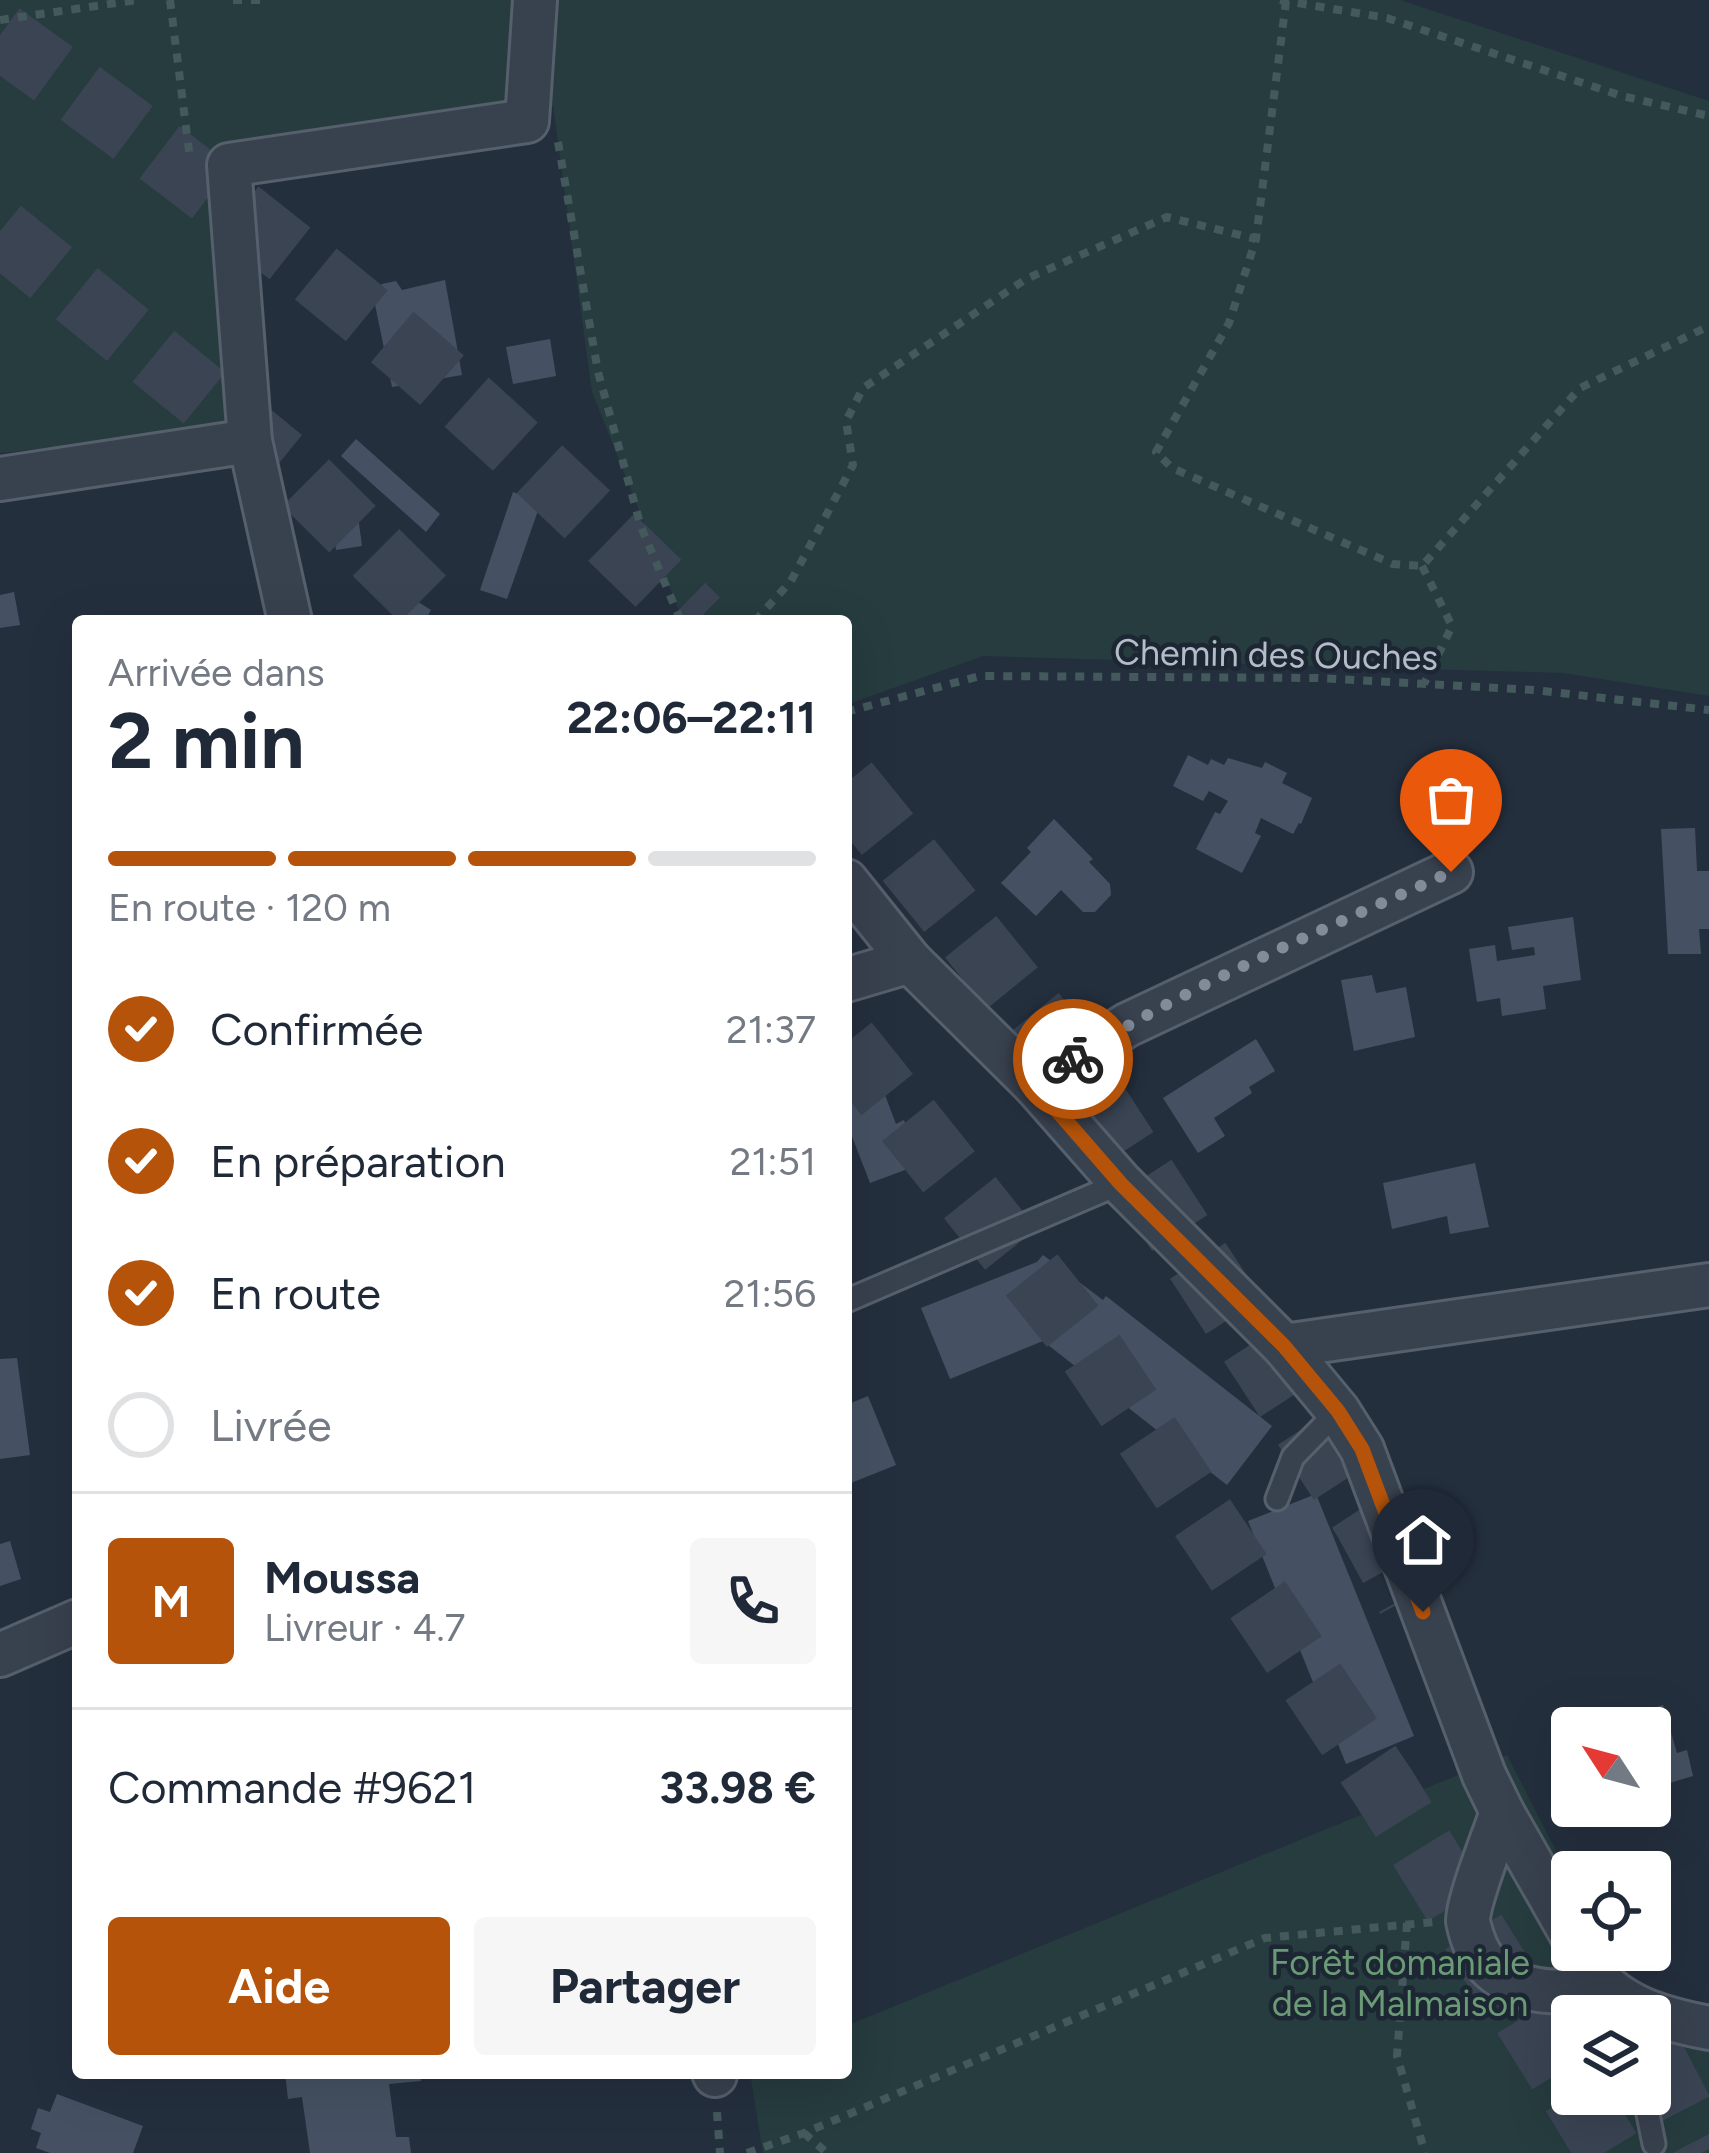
<!DOCTYPE html>
<html lang="fr">
<head>
<meta charset="utf-8">
<style>
  body { margin:0; font-family:Figtree,sans-serif; background:#f6f6f7; color:#1f2937; height:100vh; display:flex; flex-direction:column; font-size:45px; white-space:nowrap }
  * { box-sizing:border-box; margin:0 }
  p { font-size:39px; color:#747a83 }
  .icon { flex:none; width:66px; height:66px; fill:none; stroke:currentColor; stroke-width:2; stroke-linecap:round; stroke-linejoin:round }
  .map { position:relative; flex:1; overflow:hidden }
  .side { position:absolute; left:72px; top:615px; width:780px; height:1464px; display:flex; flex-direction:column; background:#fff; border-radius:12px; box-shadow:0 12px 48px #0002 }
  .side>* { flex:none }
  .needle { width:78px; rotate:306deg }
  .controls { position:absolute; left:1551px; top:1707px; display:grid; gap:24px }
  .controls a { display:grid; place-items:center; width:120px; height:120px; border-radius:12px; background:#fff; box-shadow:0 12px 48px #0002; font-size:60px }
  .pin { position:absolute; display:grid; place-items:center; width:102px; height:102px; color:#fff; margin:-123px -51px; border-radius:50% 50% 50% 0; rotate:-45deg; box-shadow:0 0 12px #0007 }
  .pin .icon { rotate:45deg }
  .courier { position:absolute; display:grid; place-items:center; width:120px; height:120px; margin:-60px; border:9px solid #b45309; border-radius:50%; background:#fff; color:#222; box-shadow:0 3px 15px #0007 }
  .headline em { font-style:normal; font-weight:700 }
  .headline div { display:flex; flex-direction:column-reverse }
  .headline { display:flex; align-items:center; justify-content:space-between; height:204px; padding:0 36px }
  h1 { font-size:78px; font-weight:700; line-height:90px }
  .bar { display:grid; grid-template-columns:repeat(4,1fr); gap:18px 12px; align-content:center; height:144px; padding:0 36px }
  .bar i { height:15px; border-radius:9px; background:#e0e1e3 }
  .bar .current { background:#b45309 }
  .bar p { grid-column:span 4 }
  .line { display:flex; align-items:center; gap:30px; padding:0 36px; border-top:3px solid #e0e1e3 }
  .line div { flex:1 }
  .round { display:grid; place-items:center; flex:none; width:126px; height:126px; border-radius:12px; background:#f6f6f7 }
  ol { padding:0 36px; list-style:none }
  li { display:flex; align-items:center; gap:36px; height:132px }
  li p { margin-inline-start:auto }
  li .icon { padding:12px; border-radius:50%; background:#b45309; color:#fff; stroke-width:4 }
  li:last-child { color:#747a83 }
  li i { width:66px; height:66px; border:6px solid #e0e1e3; border-radius:50% }
  .button { display:flex; gap:24px; margin-top:auto; padding:24px 36px }
  .button a { flex:1; height:138px; border-radius:12px; background:#b45309; color:#fff; font-size:48px; font-weight:700; line-height:138px; text-align:center }
  .button a+a { background:#f6f6f7; color:#1f2937 }
  .map>svg:first-child { display:block }
  .green { fill:#263c3f; fill-rule:evenodd }
  .building { fill:#455162 }
  .lines { fill:none; stroke-linecap:round; stroke-linejoin:round }
  .highway-tunnel { stroke:#3a4453; stroke-width:66; stroke-dasharray:66 33; stroke-linecap:butt }
  .lane-casing { stroke:#565f6c; stroke-width:27 }
  .street-casing { stroke:#565f6c; stroke-width:48 }
  .path { stroke:#44595c; stroke-width:8; stroke-dasharray:9 9; stroke-linecap:butt }
  .lane { stroke:#38414e; stroke-width:21 }
  .street { stroke:#38414e; stroke-width:42 }
  .done { stroke:#828b98; stroke-width:12; stroke-dasharray:0 21.6 }
  .route { stroke:#b45309; stroke-width:15 }
  .labels { text-anchor:middle; stroke-width:9; stroke-linejoin:round; paint-order:stroke }
  .street-label { font-size:36px; fill:#b4bcc9; stroke:#1d2633 }
  .park-label { font-size:36px; fill:#6b9a76; stroke:#1d2633 }
</style>
</head>
<body>
<div class="map">
<svg width="1709" height="2153" viewBox="0 0 1709 2153">
  <rect width="100%" height="100%" fill="#242f3e"/>
  <!-- green -->
  <g class="green">
    <path d="M 0,0 L 1400,0 L 1709,101 L 1709,696 L 1563,673 L 983,656 L 846,705 L 846,621 L 683,621 L 592,392 L 553,106 L 210,149 L 227,429 L 0,453 Z"/>
    <path d="M 1507,1755 L 1572,1882 L 1572,1950 L 1607,1950 L 1624,1983 L 1709,2005 L 1709,2153 L 763,2153 L 750,2073 L 846,2073 L 846,2026 ZM 1572,2016 L 1650,2016 L 1650,2094 L 1572,2094 Z"/>
  </g>
  <!-- building -->
  <g class="building">
    <path d="M 445,280 L 462,375 L 392,387 L 373,295 L 382,284 L 396,281 L 402,290 Z"/>
    <path d="M 550,339 L 556,376 L 513,384 L 506,347 Z"/>
    <path d="M 356,439 L 440,514 L 426,532 L 341,456 Z"/>
    <path d="M 354,486 L 362,546 L 336,550 L 328,490 Z"/>
    <path d="M 513,492 L 541,502 L 507,599 L 480,590 Z"/>
    <path d="M 396,588 L 431,610 L 425,621 L 409,621 L 385,606 Z"/>
    <path d="M 14,592 L 20,625 L 0,628 L 0,595 Z"/>
    <path d="M 1188,755 L 1208,765 L 1211,759 L 1224,765 L 1228,758 L 1262,768 L 1265,762 L 1287,773 L 1282,783 L 1312,798 L 1301,824 L 1299,823 L 1293,834 L 1261,818 L 1255,833 L 1261,836 L 1242,873 L 1196,849 L 1215,812 L 1220,814 L 1228,801 L 1209,791 L 1203,801 L 1173,786 Z"/>
    <path d="M 1054,819 L 1093,859 L 1089,862 L 1110,884 L 1111,895 L 1095,912 L 1083,912 L 1061,890 L 1036,916 L 1001,883 L 1031,852 L 1027,848 Z"/>
    <path d="M 1695,828 L 1697,871 L 1709,871 L 1709,929 L 1699,929 L 1701,954 L 1668,954 L 1661,829 Z"/>
    <path d="M 1573,917 L 1581,980 L 1543,986 L 1546,1009 L 1502,1016 L 1500,998 L 1477,1002 L 1469,949 L 1495,945 L 1497,961 L 1535,955 L 1534,947 L 1512,950 L 1508,927 Z"/>
    <path d="M 1372,975 L 1376,993 L 1406,987 L 1415,1037 L 1354,1051 L 1341,980 Z"/>
    <path d="M 1256,1039 L 1275,1071 L 1249,1087 L 1252,1093 L 1214,1118 L 1225,1136 L 1198,1153 L 1163,1098 Z"/>
    <path d="M 877,1074 L 896,1124 L 904,1120 L 913,1147 L 906,1150 L 913,1167 L 870,1183 L 846,1121 L 846,1086 Z"/>
    <path d="M 1475,1163 L 1489,1227 L 1450,1234 L 1447,1216 L 1392,1229 L 1383,1183 Z"/>
    <path d="M 1043,1255 L 1103,1300 L 1106,1296 L 1272,1426 L 1227,1485 L 1043,1341 L 950,1379 L 921,1308 L 1037,1262 Z"/>
    <path d="M 17,1358 L 30,1455 L 0,1459 L 0,1359 Z"/>
    <path d="M 868,1396 L 896,1465 L 846,1485 L 846,1405 Z"/>
    <path d="M 1316,1494 L 1414,1736 L 1346,1764 L 1248,1521 Z"/>
    <path d="M 10,1541 L 21,1579 L 0,1586 L 0,1544 Z"/>
    <path d="M 1663,1705 L 1677,1753 L 1687,1750 L 1693,1776 L 1650,1789 L 1650,1728 L 1622,1728 L 1619,1718 Z"/>
    <path d="M 285,2073 L 420,2073 L 421,2081 L 389,2084 L 396,2137 L 409,2137 L 411,2153 L 310,2153 L 302,2097 L 288,2099 Z"/>
    <path d="M 57,2094 L 143,2126 L 133,2153 L 50,2153 L 36,2148 L 41,2133 L 31,2129 L 38,2108 L 50,2112 Z"/>
  </g>
  <g class="lines">
    <!-- highway-tunnel -->
    <g class="highway-tunnel">
      <path d="M 0,35 C 136,133 269,233 397,341 C 501,430 599,525 697,621"/>
      <path d="M 0,231 L 294,471 L 445,621"/>
      <path d="M 846,783 L 1055,1041 L 1365,1518 L 1409,1598"/>
      <path d="M 846,1043 L 1082,1338 L 1384,1788 L 1572,2091"/>
      <path d="M 1650,2053 L 1702,2153"/>
      <path d="M 1574,2094 L 1610,2153"/>
    </g>
    <defs>
      <g id="lane">
        <path d="M 846,1301 L 1121,1183"/>
        <path d="M 1277,1499 L 1293,1457 L 1338,1411"/>
        <path d="M 1644,2094 L 1654,2144"/>
      </g>
      <g id="street">
        <path d="M 0,479 L 250,441"/>
        <path d="M 290,621 L 250,441 L 229,165 L 527,121 L 535,0"/>
        <path d="M 846,881 L 910,961 L 1034,1084 L 1121,1183 L 1284,1346 L 1338,1411 L 1362,1449 L 1484,1775 L 1502,1812"/>
        <path d="M 846,980 L 910,961"/>
        <path d="M 1034,1084 L 1127,1025 L 1451,872"/>
        <path d="M 1284,1346 L 1709,1285"/>
        <path d="M 0,1655 L 78,1621"/>
        <path d="M 1572,1935 L 1502,1812 C 1494,1836 1468,1900 1468,1921 C 1468,1923 1472,1937 1473,1939 C 1489,1991 1554,2000 1600,1985"/>
        <path d="M 1588,1964 C 1612,2006 1663,2019 1709,2028"/>
        <path d="M 714,2073 L 715,2075"/>
      </g>
    </defs>
    <!-- lane casing -->
    <use href="#lane" class="lane-casing"/>
    <!-- street casing -->
    <use href="#street" class="street-casing"/>
    <!-- path -->
    <g class="path">
      <path d="M 170,0 L 190,159"/>
      <path d="M 233,0 L 263,0"/>
      <path d="M 1280,0 L 1387,18 L 1622,96 L 1709,116"/>
      <path d="M 1286,1 L 1256,239 L 1229,323 L 1156,452 L 1172,468 L 1393,564 L 1422,566 L 1580,388 L 1709,326"/>
      <path d="M 0,20 L 137,0"/>
      <path d="M 558,142 L 598,372 L 641,527 L 681,621"/>
      <path d="M 1422,566 L 1452,626 L 1424,684"/>
      <path d="M 755,621 L 791,581 L 853,465 L 846,421 L 863,388 L 1026,279 L 1167,217 L 1256,239"/>
      <path d="M 846,712 L 980,676 L 1317,678 L 1534,690 L 1709,710"/>
      <path d="M 1407,1923 L 1397,2056 L 1425,2153"/>
      <path d="M 717,2112 L 720,2153"/>
      <path d="M 804,2133 L 827,2153"/>
      <path d="M 747,2153 L 804,2133 L 1265,1938 L 1434,1922"/>
    </g>
    <!-- lane -->
    <use href="#lane" class="lane"/>
    <!-- street -->
    <use href="#street" class="street"/>
  </g>
  <g class="lines">
    <!-- done -->
    <path class="done" d="M 1073,1059 C 1191,983 1324,930 1451,872"/>
    <!-- route -->
    <path class="route" d="M 1073,1059 L 1034,1084 L 1121,1184 L 1284,1346 L 1338,1411 L 1362,1449 L 1423,1612"/>
  </g>
  <g class="labels">
    <!-- street labels -->
    <g class="street-label">
      <text transform="translate(1276 654) rotate(1)" y="13">Chemin des Ouches</text>
    </g>
    <!-- park labels -->
    <g class="park-label">
      <text x="1400" y="1975">Forêt domaniale<tspan x="1400" dy="41">de la Malmaison</tspan></text>
    </g>
  </g>
</svg>
<div class="controls">
<a><svg class="needle" viewBox="-14 -14 28 28"><path d="M0-13l5 13h-10z" fill="#e53935"/><path d="M0 13l5-13h-10z" fill="#747a83"/></svg></a>
<a><svg class="icon" aria-label="locate" viewBox="0 0 24 24"><circle cx="12" cy="12" r="6"/><path d="M12 2v4M12 18v4M2 12h4M18 12h4"/></svg></a>
<a><svg class="icon" aria-label="layers" viewBox="0 0 24 24"><path d="M12 4l9 5-9 5-9-5zM3 14l9 5 9-5"/></svg></a>
</div>
<div class="pin" style="left:1451px;top:872px;background:#ea580c"><svg class="icon" aria-label="bag" viewBox="0 0 24 24"><path d="M5 8h14l-1 12H6zM9 8a3 3 0 0 1 6 0"/></svg></div>
<div class="pin" style="left:1423px;top:1612px;background:#1f2937"><svg class="icon" aria-label="home" viewBox="0 0 24 24"><path d="M3 11l9-7 9 7M6 9v11h12V9"/></svg></div>
<div class="courier" style="left:1073px;top:1059px"><svg class="icon" aria-label="bike" viewBox="0 0 24 24"><circle cx="6" cy="16" r="4"/><circle cx="18" cy="16" r="4"/><path d="M6 16l4-8h5l3 8M10 8l3 8H6M13 5h3"/></svg></div>
<section class="side">
<div class="headline"><div><h1>2 min</h1><p>Arrivée dans</p></div><em>22:06–22:11</em></div>
<div class="bar"><i class="current"></i><i class="current"></i><i class="current"></i><i></i><p>En route · 120 m</p></div>
<ol>
<li><svg class="icon" aria-label="check" viewBox="0 0 24 24"><path d="M5 12l5 5 9-10"/></svg>Confirmée<p>21:37</p></li>
<li><svg class="icon" aria-label="check" viewBox="0 0 24 24"><path d="M5 12l5 5 9-10"/></svg>En préparation<p>21:51</p></li>
<li><svg class="icon" aria-label="check" viewBox="0 0 24 24"><path d="M5 12l5 5 9-10"/></svg>En route<p>21:56</p></li>
<li><i></i>Livrée</li>
</ol>
<div class="line" style="height:216px"><b class="round" style="background:#b45309;color:#fff">M</b><div><b>Moussa</b><p>Livreur · 4.7</p></div><a class="round"><svg class="icon" aria-label="phone" viewBox="0 0 24 24"><path d="M5 4h4l2 5-3 2q2 4 5 5l2-3 5 2v4C11 20 4 13 5 4z"/></svg></a></div>
<div class="line" style="height:156px"><div>Commande #9621</div><b>33.98 €</b></div>
<div class="button"><a>Aide</a><a>Partager</a></div>
</section>
</div>
</body>
</html>
